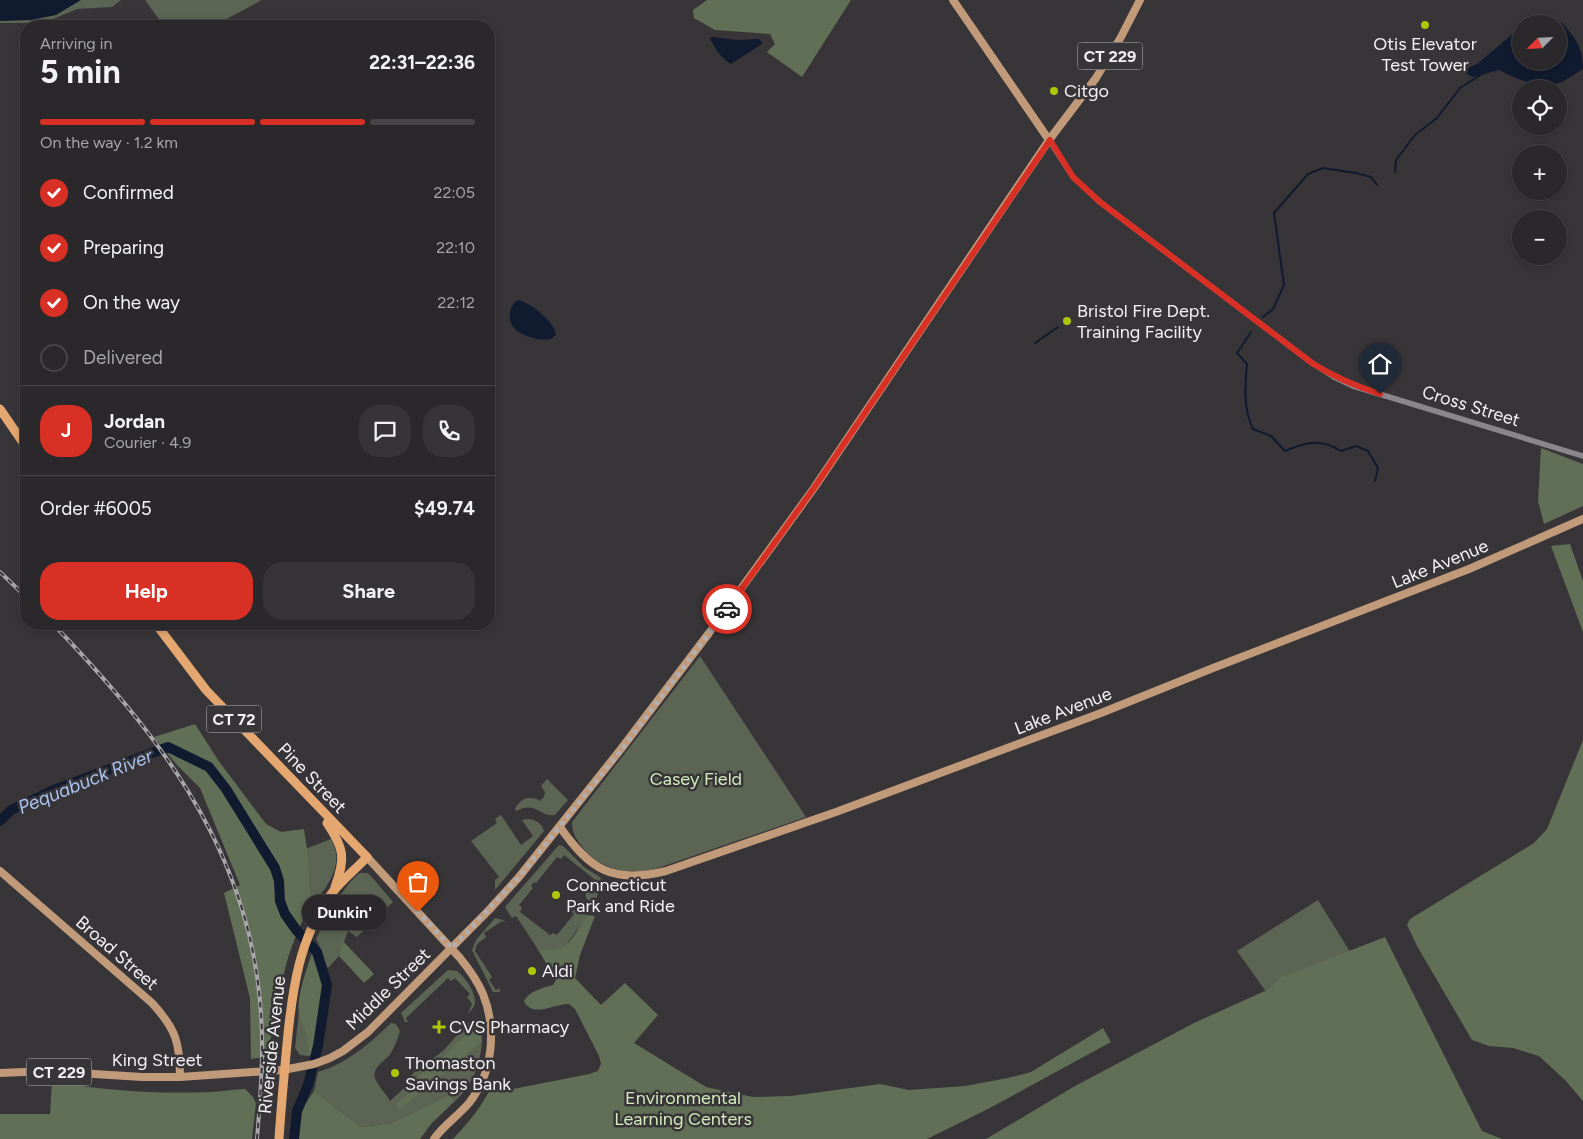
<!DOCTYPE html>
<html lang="en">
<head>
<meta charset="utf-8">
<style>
  body { margin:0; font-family:Figtree,sans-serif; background:#363437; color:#f1f3f6; height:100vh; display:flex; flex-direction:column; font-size:19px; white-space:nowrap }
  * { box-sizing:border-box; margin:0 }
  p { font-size:16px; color:#a5a6a9 }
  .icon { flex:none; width:28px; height:28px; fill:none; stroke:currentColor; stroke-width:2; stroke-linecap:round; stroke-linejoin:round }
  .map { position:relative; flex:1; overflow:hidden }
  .panel { position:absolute; left:20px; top:20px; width:475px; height:610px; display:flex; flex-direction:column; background:#2a282b; border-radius:20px; box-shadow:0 2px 8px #0003,0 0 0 1px #464447 }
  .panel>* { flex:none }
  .needle { width:32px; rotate:246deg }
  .fabs { position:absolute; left:1512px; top:15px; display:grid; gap:10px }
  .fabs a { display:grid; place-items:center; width:55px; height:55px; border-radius:50%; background:#2a282b; box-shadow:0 2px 8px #0003,0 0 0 1px #464447; font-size:25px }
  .pin { position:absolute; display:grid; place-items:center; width:42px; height:42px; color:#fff; margin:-51px -21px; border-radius:50% 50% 50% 0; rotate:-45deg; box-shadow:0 0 5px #0007 }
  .pin .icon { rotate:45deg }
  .courier { position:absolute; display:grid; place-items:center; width:50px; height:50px; margin:-25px; border:4px solid #d93025; border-radius:50%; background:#fff; color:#222; box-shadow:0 1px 6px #0007 }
  .bubble { position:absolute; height:35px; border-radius:18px; background:#2a282b; box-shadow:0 2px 8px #0003,0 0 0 1px #464447; font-size:16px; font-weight:700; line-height:35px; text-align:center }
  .head em { font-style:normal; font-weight:700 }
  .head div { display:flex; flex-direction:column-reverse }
  .head { display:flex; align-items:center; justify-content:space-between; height:85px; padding:0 20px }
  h1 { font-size:32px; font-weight:700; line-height:38px }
  .bar { display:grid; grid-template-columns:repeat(4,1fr); gap:8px 5px; align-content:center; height:60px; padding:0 20px }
  .bar i { height:6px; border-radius:4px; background:#464447 }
  .bar .current { background:#d93025 }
  .bar p { grid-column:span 4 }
  .line { display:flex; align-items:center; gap:12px; padding:0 20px; border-top:1px solid #464447 }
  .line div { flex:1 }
  .round { display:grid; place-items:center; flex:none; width:52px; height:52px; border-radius:20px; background:#363437 }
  ol { padding:0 20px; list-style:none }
  li { display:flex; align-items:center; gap:15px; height:55px }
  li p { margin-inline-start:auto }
  li .icon { padding:5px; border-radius:50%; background:#d93025; color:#fff; stroke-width:4 }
  li:last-child { color:#a5a6a9 }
  li i { width:28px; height:28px; border:2px solid #464447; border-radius:50% }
  .cta { display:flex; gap:10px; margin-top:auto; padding:10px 20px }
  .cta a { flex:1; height:58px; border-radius:20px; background:#d93025; color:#fff; font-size:20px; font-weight:700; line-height:58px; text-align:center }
  .cta a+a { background:#363437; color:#f1f3f6 }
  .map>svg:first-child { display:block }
  .green { fill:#5c6554 }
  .forest { fill:#616f56 }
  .water { fill:#111b2f }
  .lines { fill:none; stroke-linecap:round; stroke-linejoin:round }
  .stream { stroke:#111b2f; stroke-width:2 }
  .river { stroke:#111b2f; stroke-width:10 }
  .minor { stroke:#8a868a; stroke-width:5.5 }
  .major { stroke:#c19a7a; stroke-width:8 }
  .highway { stroke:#e5a770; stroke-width:9 }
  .rail-casing { stroke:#a9a6a9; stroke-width:4 }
  .rail { stroke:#383539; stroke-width:2; stroke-dasharray:5.5; stroke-linecap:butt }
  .done { stroke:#b2afb2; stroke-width:5; stroke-dasharray:0 9 }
  .route { stroke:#d93025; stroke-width:6 }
  .poi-dot { fill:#aec508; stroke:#383539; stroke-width:2 }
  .labels { text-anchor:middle; stroke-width:5; stroke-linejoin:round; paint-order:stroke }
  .shield { fill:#383539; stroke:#bbb9bb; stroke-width:1 }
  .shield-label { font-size:16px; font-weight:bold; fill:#f3f1f3 }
  .poi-label { font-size:18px; fill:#f3f1f3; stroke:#383539; text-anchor:start }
  .street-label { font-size:18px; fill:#f3f1f3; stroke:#383539 }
  .park-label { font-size:18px; fill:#d1ebba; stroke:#383539 }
  .water-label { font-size:19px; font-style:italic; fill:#a9c2f0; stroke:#383539 }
</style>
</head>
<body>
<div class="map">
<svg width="1583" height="1139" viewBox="0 0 1583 1139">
  <rect width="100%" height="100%" fill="#383539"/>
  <!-- green -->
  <g class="green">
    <path d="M 0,0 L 121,0 L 112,7 L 77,9 L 51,20 L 30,23 L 0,23 Z"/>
    <path d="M 145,0 L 262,0 L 217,24 L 209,26 L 164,26 Z"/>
    <path d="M 700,656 L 806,817 L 655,869 C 625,876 595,868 578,841 C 574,835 572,830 572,822 Z"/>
    <path d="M 547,779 L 568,800 L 555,815 C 541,818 536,800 516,811 L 515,809 C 520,799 529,794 540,801 L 544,797 L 545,792 L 541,786 Z"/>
    <path d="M 501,815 L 521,845 L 533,836 L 522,820 C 531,817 541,821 544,831 L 495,890 L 495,880 L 499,877 L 471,841 L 497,823 L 495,819 Z"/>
    <path d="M 331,839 C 344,863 331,880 317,900 L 311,895 L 307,878 L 308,856 L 305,849 Z"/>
    <path d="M 559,845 L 563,846 L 584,867 L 600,877 L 602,882 L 595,902 C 588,902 584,898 586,891 L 590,893 L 595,887 L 592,884 L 594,879 L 564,855 L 561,859 L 557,857 L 536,883 L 534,882 L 531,886 L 533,888 L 519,905 L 522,908 L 520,912 L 550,935 L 553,933 L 557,935 L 574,914 L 572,912 L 573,910 L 589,910 C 586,918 581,924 576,931 C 563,951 561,954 537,948 L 516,916 L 512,918 L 505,907 Z"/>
    <path d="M 360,873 L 367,873 L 370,875 L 393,902 L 357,937 L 348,931 L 339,956 L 328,968 C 321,961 322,948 316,939 C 325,921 344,884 360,873 Z"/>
    <path d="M 1318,900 L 1466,1139 L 1371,1139 L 1237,951 Z"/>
    <path d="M 495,918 L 503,920 L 506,923 L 502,921 L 484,933 L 486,937 L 477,944 L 475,951 L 492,977 L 489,980 L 496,990 L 500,988 L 500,992 L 493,992 L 472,950 L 476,940 Z"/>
    <path d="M 448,970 L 457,971 C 465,977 476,993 475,1003 C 474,1008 471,1010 468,1014 L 472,1004 L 467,997 L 470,994 L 455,978 L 451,981 L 448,978 L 406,1018 L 408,1022 L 405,1022 L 401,1013 Z"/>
    <path d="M 299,1012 L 310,1048 L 309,1056 L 300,1055 L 295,1048 Z"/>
    <path d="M 475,1019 L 482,1022 L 482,1025 L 456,1042 L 447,1053 L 417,1076 L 421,1083 L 414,1097 L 482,1042 C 480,1065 473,1085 455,1101 L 449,1095 L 391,1123 L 361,1127 L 314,1091 L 318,1072 C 348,1063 369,1044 391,1023 L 396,1024 L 400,1031 C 398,1038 395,1046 391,1053 C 386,1061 372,1066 375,1078 C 376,1083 387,1095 390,1101 L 414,1079 L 409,1077 L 417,1070 L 443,1051 L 468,1023 Z"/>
  </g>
  <!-- forest -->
  <g class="forest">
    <path d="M 707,0 L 851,0 L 802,77 L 767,52 L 775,44 L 770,34 L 715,30 L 694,18 L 693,10 Z"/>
    <path d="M 1541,448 L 1583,464 L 1583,506 L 1544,524 L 1538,501 Z"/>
    <path d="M 1570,544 L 1583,581 L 1583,632 L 1551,546 Z"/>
    <path d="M 195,724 L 218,760 L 266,824 L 281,832 L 304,829 C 305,839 308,850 308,858 C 309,873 308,880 311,895 L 313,897 C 302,922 290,946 284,973 C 277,1001 274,1029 266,1057 L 251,1059 L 250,998 L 224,893 L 240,885 L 200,788 L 176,764 L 154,737 Z"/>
    <path d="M 1583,740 L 1583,1101 L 1566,1081 L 1539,1056 L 1513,1048 L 1489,1046 L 1472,1040 L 1417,946 L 1407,925 L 1410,919 L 1534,843 L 1547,829 Z"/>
    <path d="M 587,915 L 595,916 L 580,955 L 575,978 L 601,1005 L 625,983 L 658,1015 L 634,1043 L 706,1087 L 753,1097 L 791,1096 L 880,1084 L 909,1090 L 965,1086 L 1008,1078 L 1031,1072 L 1103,1028 L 1111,1042 L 988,1109 L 927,1139 L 453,1139 C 470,1121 484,1104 494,1081 L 505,1079 L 513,1089 L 589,1074 L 598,1071 L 601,1064 L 599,1056 L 575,1009 L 569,1004 C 556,1003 532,1019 524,1001 C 529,991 543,988 553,985 L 556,980 L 537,948 C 569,956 571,938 587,915 Z"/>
    <path d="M 1385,937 L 1482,1131 L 1502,1139 L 986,1139 L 1075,1086 L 1194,1023 L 1267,990 L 1282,977 Z"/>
    <path d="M 343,941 L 374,974 L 364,983 L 339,956 Z"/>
    <path d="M 312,953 C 315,963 320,974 322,984 C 324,992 314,1046 311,1055 L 309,1056 C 310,1041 303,1028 299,1014 C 296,999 307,968 312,953 Z"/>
    <path d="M 481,1025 L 482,1042 L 399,1110 L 396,1104 L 421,1083 L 417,1076 L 447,1053 L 456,1042 Z"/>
    <path d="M 52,1081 C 103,1091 158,1094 210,1092 C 222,1092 233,1089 245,1089 L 253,1097 L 256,1103 L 252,1139 L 0,1139 L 0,1114 L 50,1114 Z"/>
    <path d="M 314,1091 L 361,1127 L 391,1123 L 449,1095 L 455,1101 L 431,1124 L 420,1139 L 297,1139 L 300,1112 Z"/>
  </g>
  <!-- water -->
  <g class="water">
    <path d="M 0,0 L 81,0 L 56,15 L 31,20 L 0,21 Z"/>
    <path d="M 1533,22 L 1562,23 C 1576,39 1583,47 1583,69 C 1574,74 1565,82 1555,84 C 1536,88 1516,79 1499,70 L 1473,77 L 1465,73 L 1464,70 L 1477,64 L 1521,27 L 1521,61 L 1559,61 L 1559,24 L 1526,24 Z"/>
    <path d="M 712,37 L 737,40 L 759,39 L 762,42 L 762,44 L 731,64 C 723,60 714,48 710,38 Z"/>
    <path d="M 518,300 C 530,302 556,323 556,335 L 551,339 C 536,342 506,333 510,313 C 511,307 513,303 518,300 Z"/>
  </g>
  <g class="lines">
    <!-- stream -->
    <g class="stream">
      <path d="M 1395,172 L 1396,160 L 1415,135 L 1437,118 L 1460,88 L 1482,74"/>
      <path d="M 1263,317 L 1273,309 L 1284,285 L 1274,213 L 1308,174 L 1323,168 L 1356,173 L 1371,177 L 1377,185"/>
      <path d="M 1251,332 L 1237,353 L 1247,364 C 1245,387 1243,408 1253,429 L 1271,436 L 1285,451 C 1306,442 1321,438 1341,451 L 1356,446 L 1368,451 L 1378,468 L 1375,481"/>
      <path d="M 1035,343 L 1058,327"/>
    </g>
    <!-- river -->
    <path class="river" d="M 0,821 L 11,810 L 54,790 L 168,747 L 209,767 L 226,789 L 275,868 L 279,881 L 280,901 L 285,914 L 297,931 L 317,952 L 327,985 L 318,1046 L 308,1085 L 297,1111 L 294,1139"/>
    <!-- minor -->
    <path class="minor" d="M 1049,140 L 1073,177 L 1100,202 L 1312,363 L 1334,377 L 1353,386 L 1583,456"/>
    <!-- major -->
    <g class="major">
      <path d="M 953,0 L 1049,140"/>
      <path d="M 560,827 C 590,870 613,884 666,871 L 836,812 L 1101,713 L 1213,668 L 1469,569 L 1583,519"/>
      <path d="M 367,857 L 460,958 C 469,969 477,980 483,994 C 497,1029 493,1073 469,1103 C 458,1116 444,1125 434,1139"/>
      <path d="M 0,871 L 152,1003 C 176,1029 180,1043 180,1077"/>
      <path d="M 0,1073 L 47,1071 L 142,1077 L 180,1077 L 283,1070 L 314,1064 L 330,1058 L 343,1051 L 368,1032 L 489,910 L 519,877 L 621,749 L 709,633 L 814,488 L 1049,140 L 1096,78 L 1121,37 L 1140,0"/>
    </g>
    <!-- highway -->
    <g class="highway">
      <path d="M 0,409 L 26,447"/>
      <path d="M 156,624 L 206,690 L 367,857 C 356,869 342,880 332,893 C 299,937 292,991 287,1044 C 284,1076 281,1107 279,1139"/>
      <path d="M 327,823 C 344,848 346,858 335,887"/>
    </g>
    <defs>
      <g id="rail">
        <path d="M 0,572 L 26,597"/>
        <path d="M 53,624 C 154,729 243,841 259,992 C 265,1041 261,1090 257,1139"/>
      </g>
    </defs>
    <!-- rail casing -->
    <use href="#rail" class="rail-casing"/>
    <!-- rail -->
    <use href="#rail" class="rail"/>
  </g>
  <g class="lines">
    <!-- done -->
    <path class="done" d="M 418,912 L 452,948 L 519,877 L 622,749 L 727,609"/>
    <!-- route -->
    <path class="route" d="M 727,609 L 814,488 L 1050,140 L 1073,177 L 1100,202 L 1312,363 C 1334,377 1355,386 1380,394"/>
  </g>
  <!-- markers -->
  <g class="poi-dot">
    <circle cx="1425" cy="25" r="5"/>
    <circle cx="1054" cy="91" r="5"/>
    <circle cx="1067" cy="321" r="5"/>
    <circle cx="556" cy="895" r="5"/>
    <circle cx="532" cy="971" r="5"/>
    <path d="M436.5 1019.5h5v5h5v5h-5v5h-5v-5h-5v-5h5z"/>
    <circle cx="395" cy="1073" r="5"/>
  </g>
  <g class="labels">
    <!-- shield labels -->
    <g class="shield">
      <rect x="1077.5" y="42.5" width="65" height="27" rx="4"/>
      <rect x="206.5" y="705.5" width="55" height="27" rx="4"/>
      <rect x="26.5" y="1058.5" width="65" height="27" rx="4"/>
    </g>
    <g class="shield-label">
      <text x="1110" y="62">CT 229</text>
      <text x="234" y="725">CT 72</text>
      <text x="59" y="1078">CT 229</text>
    </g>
    <!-- poi labels -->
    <g class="poi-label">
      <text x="1425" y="50" text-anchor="middle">Otis Elevator<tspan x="1425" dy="21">Test Tower</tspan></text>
      <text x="1064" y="97">Citgo</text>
      <text x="1077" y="317">Bristol Fire Dept.<tspan x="1077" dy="21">Training Facility</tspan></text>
      <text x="566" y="891">Connecticut<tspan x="566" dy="21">Park and Ride</tspan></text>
      <text x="542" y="977">Aldi</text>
      <text x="449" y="1033">CVS Pharmacy</text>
      <text x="405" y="1069">Thomaston<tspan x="405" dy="21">Savings Bank</tspan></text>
    </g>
    <!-- street labels -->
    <g class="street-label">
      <text transform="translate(1471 406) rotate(17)" y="6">Cross Street</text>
      <text transform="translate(1440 564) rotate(-22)" y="6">Lake Avenue</text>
      <text transform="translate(1063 711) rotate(-21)" y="6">Lake Avenue</text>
      <text transform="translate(312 778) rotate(46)" y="6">Pine Street</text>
      <text transform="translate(117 953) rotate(41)" y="6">Broad Street</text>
      <text transform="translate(388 989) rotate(-44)" y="6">Middle Street</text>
      <text transform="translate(272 1045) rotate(-84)" y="6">Riverside Avenue</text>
      <text x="157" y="1066">King Street</text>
    </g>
    <!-- park labels -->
    <g class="park-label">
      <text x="696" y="785">Casey Field</text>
      <text x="683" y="1104">Environmental<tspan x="683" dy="21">Learning Centers</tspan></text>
    </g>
    <!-- water labels -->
    <g class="water-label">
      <text transform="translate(85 781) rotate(-22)" y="7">Pequabuck River</text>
    </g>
  </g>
</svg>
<div class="fabs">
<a><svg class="needle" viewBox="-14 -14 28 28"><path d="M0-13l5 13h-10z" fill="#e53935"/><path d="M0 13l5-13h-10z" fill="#a5a6a9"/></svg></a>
<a><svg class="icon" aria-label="locate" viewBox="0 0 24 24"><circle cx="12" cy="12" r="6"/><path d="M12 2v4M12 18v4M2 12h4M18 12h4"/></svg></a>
<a>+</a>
<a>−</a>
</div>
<div class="pin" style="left:418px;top:912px;background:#ea580c"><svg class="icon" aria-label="bag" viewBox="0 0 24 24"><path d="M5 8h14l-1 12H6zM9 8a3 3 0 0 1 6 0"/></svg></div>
<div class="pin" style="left:1380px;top:394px;background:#1f2937"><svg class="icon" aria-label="home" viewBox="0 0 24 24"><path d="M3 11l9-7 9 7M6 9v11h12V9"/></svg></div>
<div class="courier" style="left:727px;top:609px"><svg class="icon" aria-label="car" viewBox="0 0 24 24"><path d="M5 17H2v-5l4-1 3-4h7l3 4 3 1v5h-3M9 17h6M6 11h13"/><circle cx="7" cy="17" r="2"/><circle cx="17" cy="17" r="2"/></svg></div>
<div class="bubble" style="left:302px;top:895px;width:85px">Dunkin'</div>
<section class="panel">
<div class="head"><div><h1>5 min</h1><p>Arriving in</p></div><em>22:31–22:36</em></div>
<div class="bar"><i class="current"></i><i class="current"></i><i class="current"></i><i></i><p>On the way · 1.2 km</p></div>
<ol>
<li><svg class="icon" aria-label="check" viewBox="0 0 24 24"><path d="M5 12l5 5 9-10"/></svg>Confirmed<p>22:05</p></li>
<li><svg class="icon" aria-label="check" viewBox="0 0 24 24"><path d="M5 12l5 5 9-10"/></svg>Preparing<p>22:10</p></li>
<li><svg class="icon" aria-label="check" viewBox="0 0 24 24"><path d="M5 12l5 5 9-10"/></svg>On the way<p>22:12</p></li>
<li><i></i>Delivered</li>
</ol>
<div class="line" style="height:90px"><b class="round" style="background:#d93025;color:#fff">J</b><div><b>Jordan</b><p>Courier · 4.9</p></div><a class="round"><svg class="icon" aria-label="chat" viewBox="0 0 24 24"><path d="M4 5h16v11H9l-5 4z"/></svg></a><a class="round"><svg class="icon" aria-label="phone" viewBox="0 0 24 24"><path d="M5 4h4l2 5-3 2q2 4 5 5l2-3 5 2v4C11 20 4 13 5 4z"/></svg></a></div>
<div class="line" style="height:65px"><div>Order #6005</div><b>$49.74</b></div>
<div class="cta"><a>Help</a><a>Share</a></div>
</section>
</div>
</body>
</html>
